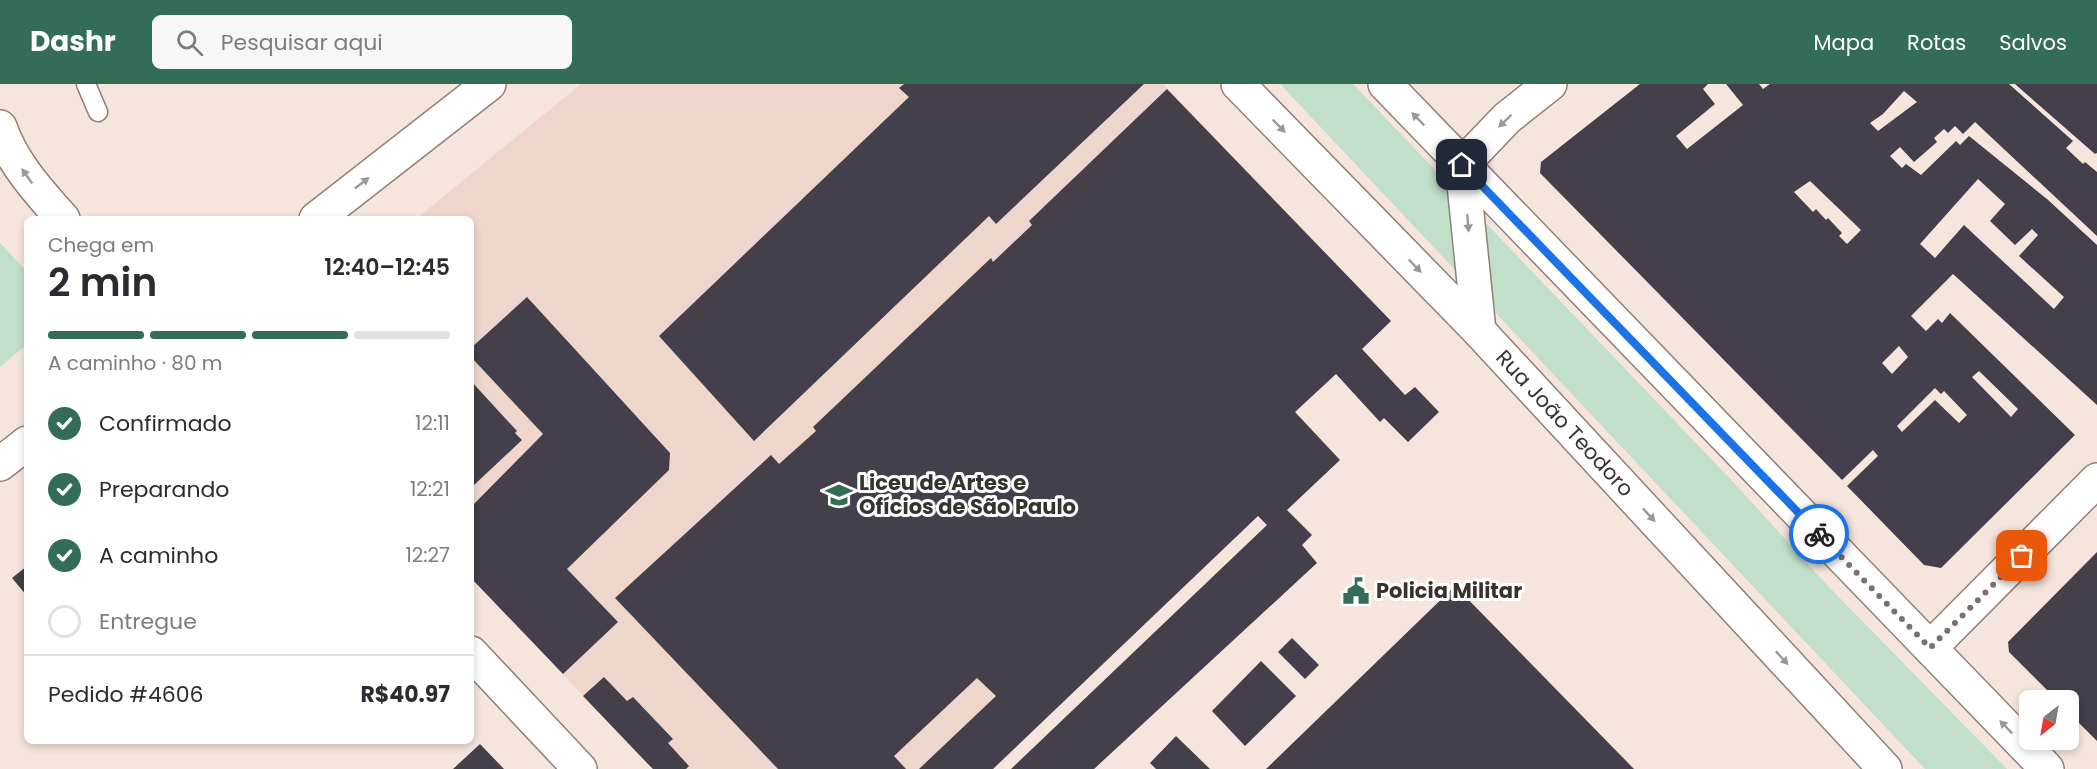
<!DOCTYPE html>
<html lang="pt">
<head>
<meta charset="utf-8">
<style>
  body { margin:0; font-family:Poppins,sans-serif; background:#f7f7f7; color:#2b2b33; height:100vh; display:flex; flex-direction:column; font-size:22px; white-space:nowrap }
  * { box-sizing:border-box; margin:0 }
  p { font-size:20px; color:#7c7c81 }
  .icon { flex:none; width:33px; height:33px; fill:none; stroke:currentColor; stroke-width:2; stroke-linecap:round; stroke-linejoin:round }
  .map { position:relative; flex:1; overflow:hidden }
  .drawer { position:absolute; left:24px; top:132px; width:450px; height:528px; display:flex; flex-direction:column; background:#fff; border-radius:9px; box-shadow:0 3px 9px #0003 }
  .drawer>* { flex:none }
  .needle { width:39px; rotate:211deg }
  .buttons { position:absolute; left:2019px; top:606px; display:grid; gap:12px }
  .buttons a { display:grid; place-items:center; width:60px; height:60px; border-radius:9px; background:#fff; box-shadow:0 3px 9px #0003; font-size:30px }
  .pin { position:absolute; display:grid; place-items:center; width:51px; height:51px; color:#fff; margin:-26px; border-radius:12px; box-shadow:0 3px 9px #0006 }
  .courier { position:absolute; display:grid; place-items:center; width:60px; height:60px; margin:-30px; border:4px solid #1a73e8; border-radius:50%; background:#fff; color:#222; box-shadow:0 2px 8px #0007 }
  .head em { font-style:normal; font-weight:600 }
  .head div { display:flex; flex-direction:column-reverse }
  .head { display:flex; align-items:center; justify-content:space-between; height:102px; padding:0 24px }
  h1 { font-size:39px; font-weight:600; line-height:45px }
  .bar { display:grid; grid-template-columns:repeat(4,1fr); gap:9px 6px; align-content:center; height:72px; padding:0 24px }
  .bar i { height:8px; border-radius:4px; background:#e1e1e2 }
  .bar .selected { background:#346d56 }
  .bar p { grid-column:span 4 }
  .line { display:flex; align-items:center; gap:15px; padding:0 24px; border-top:2px solid #e1e1e2 }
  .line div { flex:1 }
  ol { padding:0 24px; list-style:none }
  li { display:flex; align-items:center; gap:18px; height:66px }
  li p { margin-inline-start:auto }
  li .icon { padding:6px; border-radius:50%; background:#346d56; color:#fff; stroke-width:4 }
  li:last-child { color:#7c7c81 }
  li i { width:33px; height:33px; border:3px solid #e1e1e2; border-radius:50% }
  header { display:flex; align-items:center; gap:36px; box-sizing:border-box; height:84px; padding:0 30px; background:#346d56; color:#fff }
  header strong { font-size:28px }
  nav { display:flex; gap:33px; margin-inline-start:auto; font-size:21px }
  .search { width:420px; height:54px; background:#f7f7f7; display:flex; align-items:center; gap:15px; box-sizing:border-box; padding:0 21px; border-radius:9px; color:#7c7c81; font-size:22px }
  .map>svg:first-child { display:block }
  .education { fill:#eed6cd }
  .green { fill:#c2dfca }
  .building { fill:#433f4b; fill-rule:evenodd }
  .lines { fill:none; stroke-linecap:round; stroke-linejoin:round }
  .lane-casing { stroke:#8f8078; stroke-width:21 }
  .street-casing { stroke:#8f8078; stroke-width:36 }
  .secondary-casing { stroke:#8f8078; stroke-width:36 }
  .lane { stroke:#fff; stroke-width:18 }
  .street { stroke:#fff; stroke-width:33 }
  .secondary { stroke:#fff; stroke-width:33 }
  .oneway { fill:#9c9896 }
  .done { stroke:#7a716b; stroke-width:6; stroke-dasharray:0 10.8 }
  .route { stroke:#1a73e8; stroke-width:8 }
  .labels { text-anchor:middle; stroke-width:6; stroke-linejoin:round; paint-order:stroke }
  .street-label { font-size:21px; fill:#38322e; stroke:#fff }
  .poi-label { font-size:21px; font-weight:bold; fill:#38322e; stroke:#fff; text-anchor:start }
</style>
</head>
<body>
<header>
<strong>Dashr</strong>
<div class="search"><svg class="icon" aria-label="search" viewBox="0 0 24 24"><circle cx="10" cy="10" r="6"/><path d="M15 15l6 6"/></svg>Pesquisar aqui</div>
<nav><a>Mapa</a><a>Rotas</a><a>Salvos</a></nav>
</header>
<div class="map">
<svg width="2097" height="685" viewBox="0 0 2097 685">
  <rect width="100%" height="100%" fill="#f6e5dc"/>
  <!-- education -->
  <path class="education" d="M 581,0 L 1163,0 L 1391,237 L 919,685 L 653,685 L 471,494 L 471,135 L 416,135 Z"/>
  <!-- green -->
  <g class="green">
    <path d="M 1280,0 L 1353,0 L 1736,401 L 1826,500 L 2007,685 L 1925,685 Z"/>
    <path d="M 0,159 L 27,188 L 27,260 L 0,283 Z"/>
  </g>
  <!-- building -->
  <g class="building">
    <path d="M 904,0 L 1144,0 L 996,140 L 989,132 L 754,357 L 659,252 L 909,13 L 899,4 Z"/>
    <path d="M 1640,0 L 1708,0 L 1703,5 L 1715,20 L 1676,52 L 1687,65 L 1743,21 L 1726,0 L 1759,0 L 1763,5 L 1770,0 L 2009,0 L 2073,57 L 2066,64 L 2083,80 L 2085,78 L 2097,88 L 2097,152 L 1975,38 L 1963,50 L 1955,42 L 1948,49 L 1944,45 L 1934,54 L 1937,58 L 1914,78 L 1900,63 L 1890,72 L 1902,84 L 1906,80 L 1921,91 L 1956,57 L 1960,61 L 1969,52 L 2047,115 L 2097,161 L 2097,321 L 1953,190 L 1911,232 L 1926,247 L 1938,235 L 1942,239 L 1950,229 L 2075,351 L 1941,484 L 1924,481 L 1847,402 L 1878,372 L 1873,366 L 1842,396 L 1540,89 L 1541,78 ZM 1904,7 L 1917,18 L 1878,47 L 1870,39 L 1883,30 ZM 1978,95 L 2005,120 L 1990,137 L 2015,161 L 2032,145 L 2038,151 L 2019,172 L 2064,213 L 2054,225 L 1964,141 L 1935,174 L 1920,160 ZM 1810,97 L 1861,146 L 1847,160 L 1839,152 L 1842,149 L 1828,134 L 1826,136 L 1816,125 L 1813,128 L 1794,108 ZM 1899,262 L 1908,273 L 1892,290 L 1882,279 ZM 1979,287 L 2018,325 L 2011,333 L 1972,293 ZM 1935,304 L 1941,310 L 1944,307 L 1967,331 L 1959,339 L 1935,316 L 1902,348 L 1897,342 Z"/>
    <path d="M 2015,0 L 2097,0 L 2097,69 L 2095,70 Z"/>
    <path d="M 1167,5 L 1391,237 L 1362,265 L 1405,311 L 1415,303 L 1439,328 L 1408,358 L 1384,334 L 1380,338 L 1336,290 L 1295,328 L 1340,376 L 1287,426 L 1312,451 L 1302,461 L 1317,479 L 1094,685 L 1011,685 L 1267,441 L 1258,432 L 993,685 L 919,685 L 996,612 L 977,594 L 894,672 L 906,685 L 778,685 L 615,514 L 771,371 L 779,380 L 816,347 L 813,343 L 991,174 L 993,178 L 1032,141 L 1029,137 Z"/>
    <path d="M 527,213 L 670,369 L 669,386 L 567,485 L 618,538 L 563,590 L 471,494 L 471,423 L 543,350 L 471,273 L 471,264 Z"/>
    <path d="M 471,297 L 517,347 L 515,349 L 522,356 L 474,401 L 471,398 Z"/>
    <path d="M 2097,468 L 2097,657 L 2068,628 L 2068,616 L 2057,616 L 2009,568 L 2008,558 Z"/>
    <path d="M 27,482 L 27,512 L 12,494 Z"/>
    <path d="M 1455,502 L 1634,685 L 1266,685 Z"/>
    <path d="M 1292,554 L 1319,581 L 1305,595 L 1278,568 Z"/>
    <path d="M 1261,577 L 1296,612 L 1245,662 L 1212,627 Z"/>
    <path d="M 604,593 L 627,617 L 633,613 L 673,655 L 668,659 L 689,682 L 686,685 L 653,685 L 647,679 L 583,612 Z"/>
    <path d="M 1176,652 L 1210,685 L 1156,685 L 1150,679 Z"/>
    <path d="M 480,660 L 504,685 L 453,685 Z"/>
  </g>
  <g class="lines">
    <defs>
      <path id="lane" d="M 86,0 L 98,28"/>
      <g id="street">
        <path d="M 0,43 C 12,79 39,108 63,135"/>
        <path d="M 1462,81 L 1507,34 L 1550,0"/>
        <path d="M 1930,564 L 2097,396"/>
        <path d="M 471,569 L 580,685"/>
      </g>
      <g id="secondary">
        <path id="s1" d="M 1238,0 L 1479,247 L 1885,685"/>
        <path d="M 1385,0 L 2047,685"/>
        <path d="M 1462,81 L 1479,247"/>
        <path d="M 316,135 L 489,0"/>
        <path d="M 0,380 L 27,359"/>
      </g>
    </defs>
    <!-- lane casing -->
    <use href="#lane" class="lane-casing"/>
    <!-- street casing -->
    <use href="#street" class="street-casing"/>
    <!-- secondary casing -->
    <use href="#secondary" class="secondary-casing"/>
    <!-- lane -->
    <use href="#lane" class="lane"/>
    <!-- street -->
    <use href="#street" class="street"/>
    <!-- secondary -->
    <use href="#secondary" class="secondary"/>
  </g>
  <!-- one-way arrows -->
  <defs><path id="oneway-solid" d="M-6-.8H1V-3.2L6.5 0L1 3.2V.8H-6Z" transform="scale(1.5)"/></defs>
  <g class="oneway">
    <use href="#oneway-solid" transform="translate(1418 35) rotate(-134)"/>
    <use href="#oneway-solid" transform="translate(1505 37) rotate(136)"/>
    <use href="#oneway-solid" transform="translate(1279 42) rotate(46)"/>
    <use href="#oneway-solid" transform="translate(27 92) rotate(-125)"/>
    <use href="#oneway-solid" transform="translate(362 99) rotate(-38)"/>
    <use href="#oneway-solid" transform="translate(1468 139) rotate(85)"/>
    <use href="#oneway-solid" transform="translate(1415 182) rotate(46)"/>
    <use href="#oneway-solid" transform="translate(1649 431) rotate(47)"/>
    <use href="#oneway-solid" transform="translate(1782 574) rotate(47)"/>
    <use href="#oneway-solid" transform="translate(2006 643) rotate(-134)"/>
  </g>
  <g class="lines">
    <!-- done -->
    <path class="done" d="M 1819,450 L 1930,564 L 2022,472"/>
    <!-- route -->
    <path class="route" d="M 1462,81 L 1819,450"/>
  </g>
  <!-- icons -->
  <defs>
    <symbol id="university-bare" viewBox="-9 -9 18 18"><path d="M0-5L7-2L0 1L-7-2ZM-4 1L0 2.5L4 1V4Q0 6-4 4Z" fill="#346d56" stroke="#fff" stroke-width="2.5" paint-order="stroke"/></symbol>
    <symbol id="civic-bare" viewBox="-9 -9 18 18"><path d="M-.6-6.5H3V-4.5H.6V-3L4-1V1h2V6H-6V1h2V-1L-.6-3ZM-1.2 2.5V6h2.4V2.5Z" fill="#346d56" stroke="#fff" stroke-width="2.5" paint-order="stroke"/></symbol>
  </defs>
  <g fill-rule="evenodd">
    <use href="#university-bare" x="820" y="392" width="38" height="38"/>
    <use href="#civic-bare" x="1337" y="488" width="38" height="38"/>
  </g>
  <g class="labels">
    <!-- street labels -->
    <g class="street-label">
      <text dy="7" stroke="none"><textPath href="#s1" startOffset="471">Rua João Teodoro</textPath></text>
    </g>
    <!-- poi labels -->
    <g class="poi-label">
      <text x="859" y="406">Liceu de Artes e<tspan x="859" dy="24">Ofícios de São Paulo</tspan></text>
      <text x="1376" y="514">Policia Militar</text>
    </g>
  </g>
</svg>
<div class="buttons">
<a><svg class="needle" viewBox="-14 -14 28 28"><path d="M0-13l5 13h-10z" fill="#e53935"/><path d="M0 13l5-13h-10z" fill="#7c7c81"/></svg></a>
</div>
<div class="pin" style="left:2022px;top:472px;background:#ea580c"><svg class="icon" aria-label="bag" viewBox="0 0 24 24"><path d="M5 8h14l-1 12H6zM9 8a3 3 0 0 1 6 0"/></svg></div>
<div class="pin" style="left:1462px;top:81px;background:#1f2937"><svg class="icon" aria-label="home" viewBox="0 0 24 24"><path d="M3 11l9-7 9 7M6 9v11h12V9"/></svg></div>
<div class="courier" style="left:1819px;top:450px"><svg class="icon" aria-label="bike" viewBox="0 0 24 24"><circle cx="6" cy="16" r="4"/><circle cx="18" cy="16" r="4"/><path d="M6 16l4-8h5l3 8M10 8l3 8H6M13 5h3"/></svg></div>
<section class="drawer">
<div class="head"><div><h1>2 min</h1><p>Chega em</p></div><em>12:40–12:45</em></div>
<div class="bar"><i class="selected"></i><i class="selected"></i><i class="selected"></i><i></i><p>A caminho · 80 m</p></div>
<ol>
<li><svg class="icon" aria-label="check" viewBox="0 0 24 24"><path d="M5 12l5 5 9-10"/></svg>Confirmado<p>12:11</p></li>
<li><svg class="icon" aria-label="check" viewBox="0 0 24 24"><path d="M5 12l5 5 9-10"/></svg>Preparando<p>12:21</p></li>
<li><svg class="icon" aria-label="check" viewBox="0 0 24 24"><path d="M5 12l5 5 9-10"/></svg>A caminho<p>12:27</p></li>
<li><i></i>Entregue</li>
</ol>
<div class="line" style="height:78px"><div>Pedido #4606</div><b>R$40.97</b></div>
</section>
</div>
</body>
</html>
